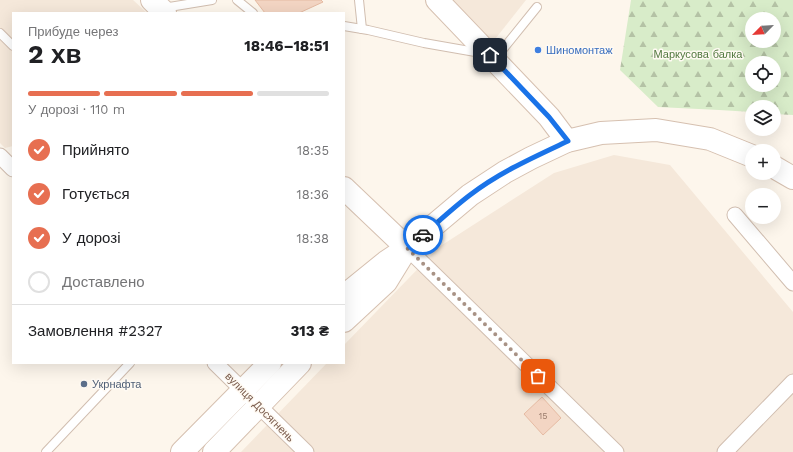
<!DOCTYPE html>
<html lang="uk">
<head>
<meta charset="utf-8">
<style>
  body { margin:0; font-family:"Work Sans",sans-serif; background:#f2f2f2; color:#202124; height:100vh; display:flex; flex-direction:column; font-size:15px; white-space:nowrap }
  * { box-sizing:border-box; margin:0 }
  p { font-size:13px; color:#757577 }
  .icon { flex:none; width:22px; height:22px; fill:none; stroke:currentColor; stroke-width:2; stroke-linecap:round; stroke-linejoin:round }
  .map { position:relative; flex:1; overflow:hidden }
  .details { position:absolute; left:12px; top:12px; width:333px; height:352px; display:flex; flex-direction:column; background:#fff; border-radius:0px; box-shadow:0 4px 16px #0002 }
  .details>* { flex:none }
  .needle { width:26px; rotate:246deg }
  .fabs { position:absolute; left:745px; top:12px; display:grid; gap:8px }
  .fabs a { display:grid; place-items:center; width:36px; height:36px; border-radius:50%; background:#fff; box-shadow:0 4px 16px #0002; font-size:20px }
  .pin { position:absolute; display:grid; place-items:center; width:34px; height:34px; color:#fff; margin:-17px; border-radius:8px; box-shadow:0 2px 6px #0006 }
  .courier { position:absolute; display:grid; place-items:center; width:40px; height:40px; margin:-20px; border:3px solid #1a73e8; border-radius:50%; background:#fff; color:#222; box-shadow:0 1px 5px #0007 }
  .overview em { font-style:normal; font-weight:700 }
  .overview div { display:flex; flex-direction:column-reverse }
  .overview { display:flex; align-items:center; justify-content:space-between; height:68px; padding:0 16px }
  h1 { font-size:26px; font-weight:700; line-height:30px }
  .bar { display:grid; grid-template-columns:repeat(4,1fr); gap:6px 4px; align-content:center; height:48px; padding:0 16px }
  .bar i { height:5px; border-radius:3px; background:#e0e0e0 }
  .bar .selected { background:#e76f51 }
  .bar p { grid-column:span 4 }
  .line { display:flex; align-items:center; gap:10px; padding:0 16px; border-top:1px solid #e0e0e0 }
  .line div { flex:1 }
  ol { padding:0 16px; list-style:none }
  li { display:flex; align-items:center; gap:12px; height:44px }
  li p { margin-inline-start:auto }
  li .icon { padding:4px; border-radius:50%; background:#e76f51; color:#fff; stroke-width:4 }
  li:last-child { color:#757577 }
  li i { width:22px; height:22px; border:2px solid #e0e0e0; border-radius:50% }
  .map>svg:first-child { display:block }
  .residential { fill:#f5e8da }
  .forest { fill:url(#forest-firs); fill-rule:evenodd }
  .building { fill:#f3d5c3; stroke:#e6bba3 }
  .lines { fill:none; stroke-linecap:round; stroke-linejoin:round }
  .lane-casing { stroke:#d1beb0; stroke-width:10 }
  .street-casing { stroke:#d1beb0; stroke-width:17 }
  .secondary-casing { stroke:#d6c0b0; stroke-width:24 }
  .lane { stroke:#fff; stroke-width:8 }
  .street { stroke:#fff; stroke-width:15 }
  .secondary { stroke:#fff; stroke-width:22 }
  .done { stroke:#a89285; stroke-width:4; stroke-dasharray:0 7.2 }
  .route { stroke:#1a73e8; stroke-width:5 }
  .shop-dot { fill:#3f7fe0; stroke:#fffaf3; stroke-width:1.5 }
  .service-dot { fill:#5c6f8a; stroke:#fffaf3; stroke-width:1.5 }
  .labels { text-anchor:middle; stroke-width:3; stroke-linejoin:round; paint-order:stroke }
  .number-label { font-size:9px; fill:#987a6a }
  .shop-label { font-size:11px; fill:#366cbe; stroke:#fffaf3; text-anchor:start }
  .park-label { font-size:11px; fill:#537a41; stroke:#fffaf3 }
  .service-label { font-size:11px; fill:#4e5e75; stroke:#fffaf3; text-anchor:start }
  .street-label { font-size:11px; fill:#7a5c4d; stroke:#fffaf3 }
</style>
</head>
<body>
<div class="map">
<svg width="793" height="452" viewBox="0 0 793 452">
  <defs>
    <pattern id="forest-firs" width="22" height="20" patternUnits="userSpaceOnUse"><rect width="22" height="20" fill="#d8ecc9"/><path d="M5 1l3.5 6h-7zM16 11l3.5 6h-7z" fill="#b4c2a5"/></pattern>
  </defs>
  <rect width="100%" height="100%" fill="#fdf6ec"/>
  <!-- residential -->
  <g class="residential">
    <path d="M 0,0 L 133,0 L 147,13 L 13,13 L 13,146 L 5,148 L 0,143 Z"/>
    <path d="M 449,0 L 526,0 L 492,43 Z"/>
    <path d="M 614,155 L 670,165 L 793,312 L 793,452 L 241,452 L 327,363 L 344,363 L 344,345 L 439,247 L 554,173 Z"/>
  </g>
  <!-- forest -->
  <path class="forest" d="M 631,0 L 793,0 L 793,115 L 774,114 L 774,107 L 752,107 L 752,112 L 719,110 L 658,107 L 620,70 ZM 752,19 L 774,19 L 774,41 L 752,41 ZM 752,63 L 774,63 L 774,85 L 752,85 Z"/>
  <!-- building -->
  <g class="building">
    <path d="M 255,0 L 321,0 L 323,2 L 299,13 L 265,13 Z"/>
    <path d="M 542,397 L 561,418 L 543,435 L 524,414 Z"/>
  </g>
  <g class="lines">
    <defs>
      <g id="lane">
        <path d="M 237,0 L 253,13"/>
        <path d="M 359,0 L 362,29"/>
        <path d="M 163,8 L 212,0"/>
        <path d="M 344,26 L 368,30 L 424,43 L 481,53"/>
        <path d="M 0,33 L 13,46"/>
        <path d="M 495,59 L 537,7"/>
        <path d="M 46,452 L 130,363"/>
      </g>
      <g id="street">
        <path d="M 0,156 L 13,169"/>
        <path d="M 735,215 L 793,283"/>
        <path d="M 407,248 L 616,452"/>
        <path d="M 215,363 L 306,452"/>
        <path d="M 725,452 L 793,382"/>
      </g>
      <g id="secondary">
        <path d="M 152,0 L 165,13"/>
        <path d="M 437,0 L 549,117 L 567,141"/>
        <path d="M 774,167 L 793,178"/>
        <path d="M 344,188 L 407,248"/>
        <path d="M 344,296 L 386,262 L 407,248 L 470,195 L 505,172 L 531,158 L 567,141 L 601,133 L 656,130 L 710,139 L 752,156"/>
        <path d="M 344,321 L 386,282 L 402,256"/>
        <path d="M 182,452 L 270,363"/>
        <path d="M 214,452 L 300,363"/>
      </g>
    </defs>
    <!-- lane casing -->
    <use href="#lane" class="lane-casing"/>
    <!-- street casing -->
    <use href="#street" class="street-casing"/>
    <!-- secondary casing -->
    <use href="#secondary" class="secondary-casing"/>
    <!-- lane -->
    <use href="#lane" class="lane"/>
    <!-- street -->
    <use href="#street" class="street"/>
    <!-- secondary -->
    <use href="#secondary" class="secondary"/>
  </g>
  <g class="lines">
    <!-- done -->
    <path class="done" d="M 423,235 L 407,248 L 538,376"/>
    <!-- route -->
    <path class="route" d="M 423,235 C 438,222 454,207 470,195 C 500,172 534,157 568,141 L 549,117 L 490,55"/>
  </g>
  <!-- markers -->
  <circle class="shop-dot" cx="538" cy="50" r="4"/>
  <circle class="service-dot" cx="84" cy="384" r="4"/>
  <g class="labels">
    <!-- number labels -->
    <g class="number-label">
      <text x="543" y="419">15</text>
    </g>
    <!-- shop labels -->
    <g class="shop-label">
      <text x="546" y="54">Шиномонтаж</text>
    </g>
    <!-- park labels -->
    <g class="park-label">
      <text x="698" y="58">Маркусова балка</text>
    </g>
    <!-- service labels -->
    <g class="service-label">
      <text x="92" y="388">Укрнафта</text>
    </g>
    <!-- street labels -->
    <g class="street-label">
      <text transform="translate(260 407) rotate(45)" y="4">вулиця Досягнень</text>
    </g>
  </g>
</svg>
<div class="fabs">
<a><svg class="needle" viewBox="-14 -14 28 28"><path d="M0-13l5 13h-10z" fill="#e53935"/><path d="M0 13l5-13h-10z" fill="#757577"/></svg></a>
<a><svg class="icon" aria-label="locate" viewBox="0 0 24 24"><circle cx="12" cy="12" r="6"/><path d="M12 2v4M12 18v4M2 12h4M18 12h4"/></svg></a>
<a><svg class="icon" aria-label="layers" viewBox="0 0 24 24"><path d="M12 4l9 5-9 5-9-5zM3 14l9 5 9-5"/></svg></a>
<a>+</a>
<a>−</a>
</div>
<div class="pin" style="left:538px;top:376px;background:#ea580c"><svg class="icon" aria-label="bag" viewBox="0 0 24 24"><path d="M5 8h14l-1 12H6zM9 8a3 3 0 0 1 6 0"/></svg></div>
<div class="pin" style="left:490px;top:55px;background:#1f2937"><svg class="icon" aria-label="home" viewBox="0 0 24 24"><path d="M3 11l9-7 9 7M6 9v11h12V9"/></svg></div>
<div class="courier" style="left:423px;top:235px"><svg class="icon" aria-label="car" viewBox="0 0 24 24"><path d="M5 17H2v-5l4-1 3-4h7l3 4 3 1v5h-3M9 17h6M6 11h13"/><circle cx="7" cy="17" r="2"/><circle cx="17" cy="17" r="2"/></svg></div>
<section class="details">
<div class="overview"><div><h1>2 хв</h1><p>Прибуде через</p></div><em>18:46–18:51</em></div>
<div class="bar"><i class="selected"></i><i class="selected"></i><i class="selected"></i><i></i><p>У дорозі · 110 m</p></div>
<ol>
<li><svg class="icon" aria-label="check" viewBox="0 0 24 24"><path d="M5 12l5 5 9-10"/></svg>Прийнято<p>18:35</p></li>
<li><svg class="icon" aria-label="check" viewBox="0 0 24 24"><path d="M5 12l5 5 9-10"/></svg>Готується<p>18:36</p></li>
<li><svg class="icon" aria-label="check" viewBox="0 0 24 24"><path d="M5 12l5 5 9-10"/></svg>У дорозі<p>18:38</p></li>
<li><i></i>Доставлено</li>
</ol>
<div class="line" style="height:52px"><div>Замовлення #2327</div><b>313 ₴</b></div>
</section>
</div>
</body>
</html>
